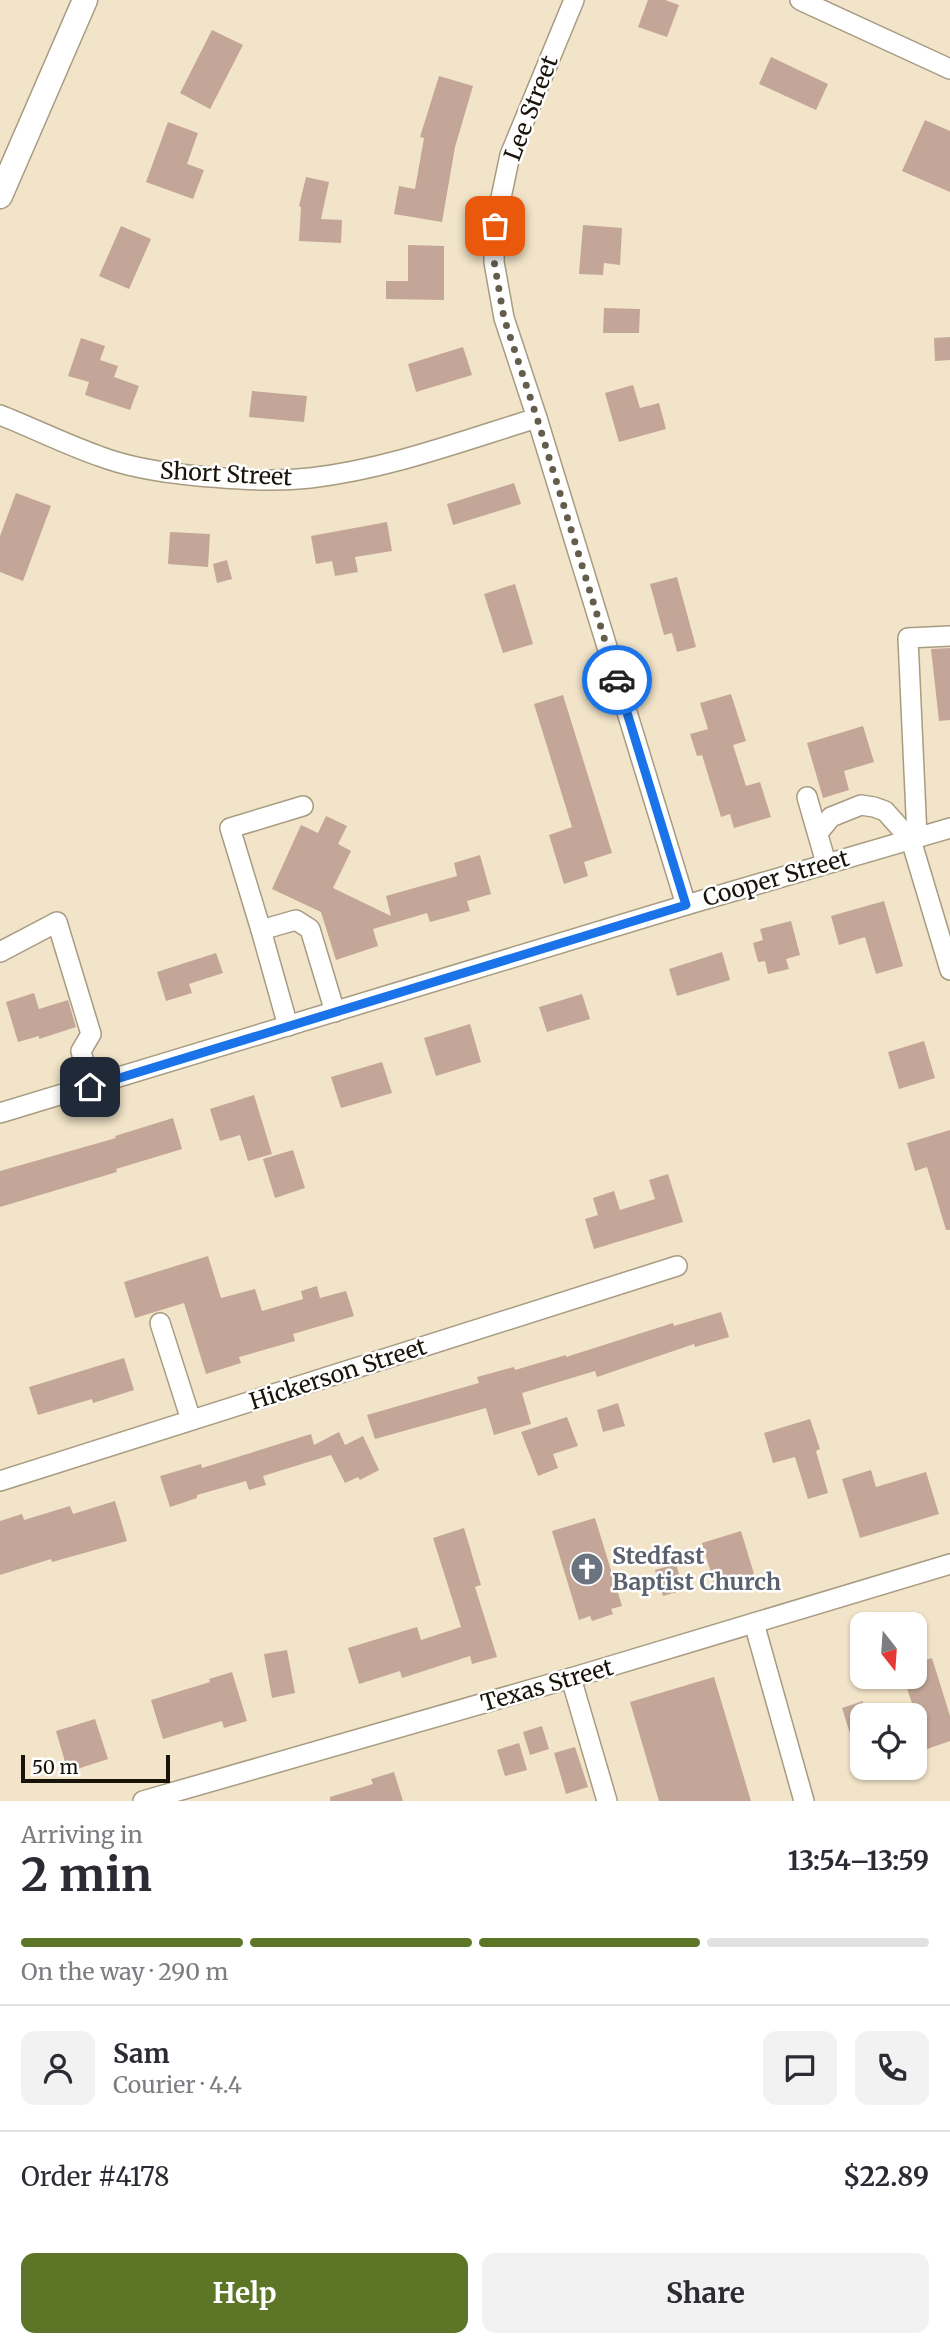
<!DOCTYPE html>
<html lang="en">
<head>
<meta charset="utf-8">
<style>
  body { margin:0; font-family:Merriweather,serif; background:#f2f2f3; color:#2b2b33; height:100vh; display:flex; flex-direction:column; font-size:26px; white-space:nowrap }
  * { box-sizing:border-box; margin:0 }
  p { font-size:23px; color:#7c7c81 }
  .icon { flex:none; width:38px; height:38px; fill:none; stroke:currentColor; stroke-width:2; stroke-linecap:round; stroke-linejoin:round }
  .map { position:relative; height:1801px; overflow:hidden }
  .side { display:flex; flex-direction:column; background:#fff; flex:1 }
  .side>* { flex:none }
  .needle { width:46px; rotate:163deg }
  .controls { position:absolute; left:850px; top:1612px; display:grid; gap:14px }
  .controls a { display:grid; place-items:center; width:77px; height:77px; border-radius:14px; background:#fff; box-shadow:0 2px 5px #0004; font-size:35px }
  .scale { position:absolute; left:21px; bottom:18px; width:149px; box-sizing:border-box; padding-left:7px; border:4px solid #19140a; border-top:0; font-size:19px; line-height:24px; white-space:nowrap; color:#19140a; -webkit-text-stroke:5px #fff; paint-order:stroke }
  .pin { position:absolute; display:grid; place-items:center; width:60px; height:60px; color:#fff; margin:-30px; border-radius:14px; box-shadow:0 4px 10px #0006 }
  .courier { position:absolute; display:grid; place-items:center; width:70px; height:70px; margin:-35px; border:5px solid #1a73e8; border-radius:50%; background:#fff; color:#222; box-shadow:0 2px 9px #0007 }
  .overview em { font-style:normal; font-weight:700 }
  .overview div { display:flex; flex-direction:column-reverse }
  .overview { display:flex; align-items:center; justify-content:space-between; height:119px; padding:0 21px }
  h1 { font-size:46px; font-weight:700; line-height:52px }
  .bar { display:grid; grid-template-columns:repeat(4,1fr); gap:10px 7px; align-content:center; height:84px; padding:0 21px }
  .bar i { height:9px; border-radius:5px; background:#e1e1e2 }
  .bar .on { background:#5c7527 }
  .bar p { grid-column:span 4 }
  .line { display:flex; align-items:center; gap:18px; padding:0 21px; border-top:2px solid #e1e1e2 }
  .line div { flex:1 }
  .round { display:grid; place-items:center; flex:none; width:74px; height:74px; border-radius:14px; background:#f2f2f3 }
  .cta { display:flex; gap:14px; margin-top:auto; padding:14px 21px }
  .cta a { flex:1; height:80px; border-radius:14px; background:#5c7527; color:#fff; font-size:28px; font-weight:700; line-height:80px; text-align:center }
  .cta a+a { background:#f2f2f3; color:#2b2b33 }
  .map>svg:first-child { display:block }
  .building { fill:#c3a697 }
  .lines { fill:none; stroke-linecap:round; stroke-linejoin:round }
  .minor-casing { stroke:#a79b81; stroke-width:22 }
  .major-casing { stroke:#a79b81; stroke-width:27 }
  .minor { stroke:#fff; stroke-width:19 }
  .major { stroke:#fff; stroke-width:24 }
  .done { stroke:#655d4c; stroke-width:7; stroke-dasharray:0 12.6 }
  .route { stroke:#1a73e8; stroke-width:9 }
  .labels { text-anchor:middle; stroke-width:5; stroke-linejoin:round; paint-order:stroke }
  .street-label { font-size:23px; fill:#19140a; stroke:#fff }
  .worship-label { font-size:23px; font-weight:bold; fill:#5b616d; stroke:#fff; text-anchor:start }
</style>
</head>
<body>
<div class="map">
<svg width="950" height="1801" viewBox="0 0 950 1801">
  <rect width="100%" height="100%" fill="#f2e4c8"/>
  <!-- building -->
  <g class="building">
    <path d="M 648,0 L 665,0 L 679,5 L 667,37 L 638,27 Z"/>
    <path d="M 212,30 L 243,45 L 210,109 L 180,93 Z"/>
    <path d="M 771,57 L 828,84 L 816,110 L 759,84 Z"/>
    <path d="M 439,76 L 473,86 L 455,147 L 442,222 L 394,214 L 399,186 L 415,189 L 424,138 L 420,137 Z"/>
    <path d="M 925,120 L 950,131 L 950,192 L 902,171 Z"/>
    <path d="M 168,122 L 198,133 L 187,164 L 204,170 L 193,199 L 146,182 Z"/>
    <path d="M 306,177 L 329,182 L 321,219 L 342,220 L 341,243 L 299,241 L 301,207 L 299,206 Z"/>
    <path d="M 583,225 L 622,228 L 620,265 L 604,263 L 603,275 L 579,274 Z"/>
    <path d="M 121,226 L 151,239 L 129,289 L 99,276 Z"/>
    <path d="M 408,245 L 444,246 L 444,300 L 386,299 L 386,281 L 408,281 Z"/>
    <path d="M 604,308 L 640,309 L 639,333 L 603,333 Z"/>
    <path d="M 950,337 L 950,360 L 935,361 L 934,338 Z"/>
    <path d="M 81,338 L 105,346 L 100,360 L 118,366 L 114,377 L 139,386 L 130,410 L 85,395 L 89,382 L 68,376 Z"/>
    <path d="M 463,347 L 472,375 L 416,392 L 408,364 Z"/>
    <path d="M 633,385 L 640,408 L 659,403 L 666,429 L 619,442 L 605,393 Z"/>
    <path d="M 252,391 L 307,396 L 304,422 L 249,417 Z"/>
    <path d="M 514,483 L 521,504 L 453,525 L 447,504 Z"/>
    <path d="M 16,493 L 51,506 L 23,581 L 0,572 L 0,536 Z"/>
    <path d="M 387,522 L 392,551 L 355,557 L 358,572 L 335,576 L 332,561 L 316,564 L 311,536 Z"/>
    <path d="M 170,532 L 210,534 L 208,567 L 168,564 Z"/>
    <path d="M 227,560 L 232,579 L 217,583 L 213,564 Z"/>
    <path d="M 677,577 L 696,647 L 677,652 L 672,633 L 664,635 L 650,584 Z"/>
    <path d="M 515,584 L 533,644 L 503,653 L 484,594 Z"/>
    <path d="M 950,648 L 950,720 L 939,721 L 931,649 Z"/>
    <path d="M 731,694 L 746,741 L 733,745 L 746,786 L 760,782 L 771,817 L 734,828 L 730,814 L 721,817 L 702,755 L 697,756 L 690,734 L 708,729 L 700,703 Z"/>
    <path d="M 563,695 L 612,853 L 584,862 L 588,876 L 564,884 L 549,835 L 572,827 L 534,704 Z"/>
    <path d="M 863,726 L 874,762 L 844,771 L 849,790 L 823,798 L 807,743 Z"/>
    <path d="M 326,816 L 347,826 L 338,844 L 351,851 L 333,888 L 391,916 L 386,896 L 457,876 L 454,863 L 480,855 L 491,894 L 467,901 L 470,911 L 430,922 L 427,913 L 373,929 L 378,946 L 336,960 L 321,912 L 272,889 L 301,825 L 318,833 Z"/>
    <path d="M 884,901 L 903,966 L 876,974 L 865,937 L 839,945 L 831,916 Z"/>
    <path d="M 791,921 L 800,955 L 786,959 L 789,969 L 768,974 L 765,961 L 758,962 L 753,943 L 763,940 L 760,929 Z"/>
    <path d="M 722,952 L 730,980 L 677,996 L 669,969 Z"/>
    <path d="M 216,953 L 223,973 L 189,984 L 192,993 L 166,1001 L 157,972 Z"/>
    <path d="M 34,993 L 39,1009 L 68,1000 L 76,1027 L 39,1039 L 39,1036 L 18,1042 L 6,1002 Z"/>
    <path d="M 582,994 L 590,1019 L 547,1032 L 539,1007 Z"/>
    <path d="M 470,1024 L 481,1062 L 436,1076 L 424,1038 Z"/>
    <path d="M 924,1041 L 935,1078 L 899,1089 L 888,1052 Z"/>
    <path d="M 382,1062 L 392,1093 L 341,1108 L 331,1077 Z"/>
    <path d="M 254,1095 L 272,1154 L 248,1161 L 240,1135 L 220,1141 L 210,1109 Z"/>
    <path d="M 173,1118 L 182,1149 L 116,1169 L 117,1172 L 0,1207 L 0,1171 L 116,1138 L 115,1136 Z"/>
    <path d="M 950,1130 L 950,1230 L 946,1230 L 927,1167 L 915,1171 L 907,1143 Z"/>
    <path d="M 293,1150 L 305,1188 L 275,1198 L 263,1159 Z"/>
    <path d="M 668,1174 L 683,1222 L 594,1249 L 585,1219 L 598,1215 L 593,1198 L 614,1191 L 620,1210 L 655,1199 L 649,1180 Z"/>
    <path d="M 208,1256 L 221,1298 L 255,1289 L 262,1311 L 303,1299 L 301,1291 L 317,1286 L 320,1298 L 346,1291 L 354,1316 L 293,1334 L 295,1341 L 239,1357 L 241,1363 L 206,1374 L 184,1303 L 135,1318 L 124,1282 Z"/>
    <path d="M 721,1312 L 729,1337 L 695,1347 L 694,1344 L 597,1377 L 595,1371 L 522,1393 L 531,1424 L 494,1435 L 486,1408 L 375,1439 L 367,1415 L 479,1383 L 477,1377 L 514,1367 L 515,1370 L 566,1355 L 566,1357 L 673,1323 L 674,1326 Z"/>
    <path d="M 124,1358 L 134,1390 L 93,1403 L 92,1399 L 38,1415 L 29,1387 Z"/>
    <path d="M 618,1403 L 625,1426 L 603,1432 L 597,1410 Z"/>
    <path d="M 567,1417 L 578,1446 L 553,1454 L 558,1468 L 538,1476 L 521,1432 Z"/>
    <path d="M 810,1419 L 820,1449 L 816,1451 L 828,1493 L 808,1499 L 795,1457 L 773,1463 L 764,1433 Z"/>
    <path d="M 339,1432 L 345,1445 L 363,1436 L 379,1470 L 360,1480 L 358,1477 L 345,1483 L 331,1455 L 263,1476 L 266,1485 L 249,1490 L 246,1481 L 197,1495 L 197,1498 L 170,1507 L 160,1476 L 201,1464 L 202,1468 L 311,1434 L 314,1445 Z"/>
    <path d="M 871,1470 L 876,1487 L 926,1472 L 939,1514 L 860,1538 L 842,1479 Z"/>
    <path d="M 115,1501 L 127,1541 L 52,1562 L 51,1559 L 0,1575 L 0,1521 L 22,1514 L 24,1520 L 70,1506 L 73,1514 Z"/>
    <path d="M 595,1518 L 622,1606 L 611,1609 L 613,1614 L 592,1621 L 590,1616 L 579,1620 L 552,1531 Z"/>
    <path d="M 464,1528 L 481,1585 L 475,1587 L 497,1657 L 472,1664 L 470,1656 L 402,1678 L 400,1671 L 359,1684 L 348,1648 L 417,1627 L 421,1640 L 461,1627 L 433,1538 Z"/>
    <path d="M 741,1531 L 754,1574 L 715,1586 L 702,1543 Z"/>
    <path d="M 676,1564 L 684,1590 L 663,1596 L 655,1570 Z"/>
    <path d="M 287,1650 L 295,1693 L 272,1698 L 264,1654 Z"/>
    <path d="M 932,1658 L 950,1716 L 950,1741 L 927,1749 L 903,1676 L 915,1676 L 915,1663 Z"/>
    <path d="M 232,1672 L 247,1721 L 224,1728 L 222,1721 L 163,1739 L 151,1700 L 210,1682 L 209,1679 Z"/>
    <path d="M 714,1677 L 751,1801 L 659,1801 L 630,1702 Z"/>
    <path d="M 863,1701 L 863,1761 L 859,1762 L 842,1708 Z"/>
    <path d="M 95,1719 L 108,1759 L 68,1772 L 56,1731 Z"/>
    <path d="M 542,1726 L 549,1749 L 530,1755 L 523,1732 Z"/>
    <path d="M 519,1743 L 527,1770 L 505,1776 L 497,1750 Z"/>
    <path d="M 575,1747 L 588,1787 L 566,1794 L 554,1753 Z"/>
    <path d="M 394,1772 L 403,1801 L 330,1801 L 330,1797 L 373,1784 L 371,1779 Z"/>
  </g>
  <g class="lines">
    <defs>
      <g id="minor">
        <path d="M 574,0 L 510,155 L 495,226 L 494,262 L 504,318 L 537,418 L 686,905"/>
        <path d="M 800,0 L 950,69"/>
        <path d="M 0,415 C 33,428 65,444 99,456 C 130,468 165,473 198,476 C 235,479 273,482 310,478 C 388,469 462,441 537,418"/>
        <path d="M 807,797 L 826,863"/>
        <path d="M 818,833 L 831,817 L 861,805 L 874,807 L 885,811 L 911,840 L 950,970"/>
        <path d="M 917,837 L 908,638 L 950,636"/>
        <path d="M 261,930 L 230,828 L 303,806"/>
        <path d="M 0,952 L 57,922 L 91,1034 L 81,1051 L 90,1087"/>
        <path d="M 288,1026 L 261,930 L 296,920 L 310,929 L 335,1012"/>
        <path d="M 0,1113 L 686,905 L 950,828"/>
        <path d="M 160,1323 L 191,1420"/>
        <path d="M 0,1481 L 677,1266"/>
        <path d="M 754,1623 L 804,1801"/>
        <path d="M 571,1678 L 607,1801"/>
        <path d="M 143,1801 L 571,1678 L 950,1564"/>
      </g>
      <path id="major" d="M 0,196 L 85,0"/>
    </defs>
    <!-- minor casing -->
    <use href="#minor" class="minor-casing"/>
    <!-- major casing -->
    <use href="#major" class="major-casing"/>
    <!-- minor -->
    <use href="#minor" class="minor"/>
    <!-- major -->
    <use href="#major" class="major"/>
  </g>
  <g class="lines">
    <!-- done -->
    <path class="done" d="M 495,226 L 494,261 L 504,318 L 537,418 L 617,680"/>
    <!-- route -->
    <path class="route" d="M 90,1087 L 686,905 L 617,680"/>
  </g>
  <!-- icons -->
  <defs>
    <symbol id="church-disc" viewBox="-11 -11 22 22"><circle r="9.5" fill="#6b7280" stroke="#fff"/><path d="M-1.2-6h2.4v3.5h3.3v2.4h-3.3V6h-2.4V-.1h-3.3v-2.4h3.3Z" fill="#fff"/></symbol>
  </defs>
  <g fill-rule="evenodd">
    <use href="#church-disc" x="568" y="1550" width="38" height="38"/>
  </g>
  <g class="labels">
    <!-- street labels -->
    <g class="street-label">
      <text transform="translate(531 108) rotate(-69)" y="8">Lee Street</text>
      <text transform="translate(226 474) rotate(3)" y="8">Short Street</text>
      <text transform="translate(776 878) rotate(-16)" y="8">Cooper Street</text>
      <text transform="translate(338 1374) rotate(-18)" y="8">Hickerson Street</text>
      <text transform="translate(547 1685) rotate(-16)" y="8">Texas Street</text>
    </g>
    <!-- worship labels -->
    <g class="worship-label">
      <text x="612" y="1564">Stedfast<tspan x="612" dy="26">Baptist Church</tspan></text>
    </g>
  </g>
</svg>
<div class="controls">
<a><svg class="needle" viewBox="-14 -14 28 28"><path d="M0-13l5 13h-10z" fill="#e53935"/><path d="M0 13l5-13h-10z" fill="#7c7c81"/></svg></a>
<a><svg class="icon" aria-label="locate" viewBox="0 0 24 24"><circle cx="12" cy="12" r="6"/><path d="M12 2v4M12 18v4M2 12h4M18 12h4"/></svg></a>
</div>
<div class="scale">50 m</div>
<div class="pin" style="left:495px;top:226px;background:#ea580c"><svg class="icon" aria-label="bag" viewBox="0 0 24 24"><path d="M5 8h14l-1 12H6zM9 8a3 3 0 0 1 6 0"/></svg></div>
<div class="pin" style="left:90px;top:1087px;background:#1f2937"><svg class="icon" aria-label="home" viewBox="0 0 24 24"><path d="M3 11l9-7 9 7M6 9v11h12V9"/></svg></div>
<div class="courier" style="left:617px;top:680px"><svg class="icon" aria-label="car" viewBox="0 0 24 24"><path d="M5 17H2v-5l4-1 3-4h7l3 4 3 1v5h-3M9 17h6M6 11h13"/><circle cx="7" cy="17" r="2"/><circle cx="17" cy="17" r="2"/></svg></div>
</div>
<section class="side">
<div class="overview"><div><h1>2 min</h1><p>Arriving in</p></div><em>13:54–13:59</em></div>
<div class="bar"><i class="on"></i><i class="on"></i><i class="on"></i><i></i><p>On the way · 290 m</p></div>
<div class="line" style="height:126px"><a class="round"><svg class="icon" aria-label="person" viewBox="0 0 24 24"><circle cx="12" cy="8" r="4"/><path d="M4 21q1-7 8-7t8 7"/></svg></a><div><b>Sam</b><p>Courier · 4.4</p></div><a class="round"><svg class="icon" aria-label="chat" viewBox="0 0 24 24"><path d="M4 5h16v11H9l-5 4z"/></svg></a><a class="round"><svg class="icon" aria-label="phone" viewBox="0 0 24 24"><path d="M5 4h4l2 5-3 2q2 4 5 5l2-3 5 2v4C11 20 4 13 5 4z"/></svg></a></div>
<div class="line" style="height:91px"><div>Order #4178</div><b>$22.89</b></div>
<div class="cta"><a>Help</a><a>Share</a></div>
</section>
</body>
</html>
